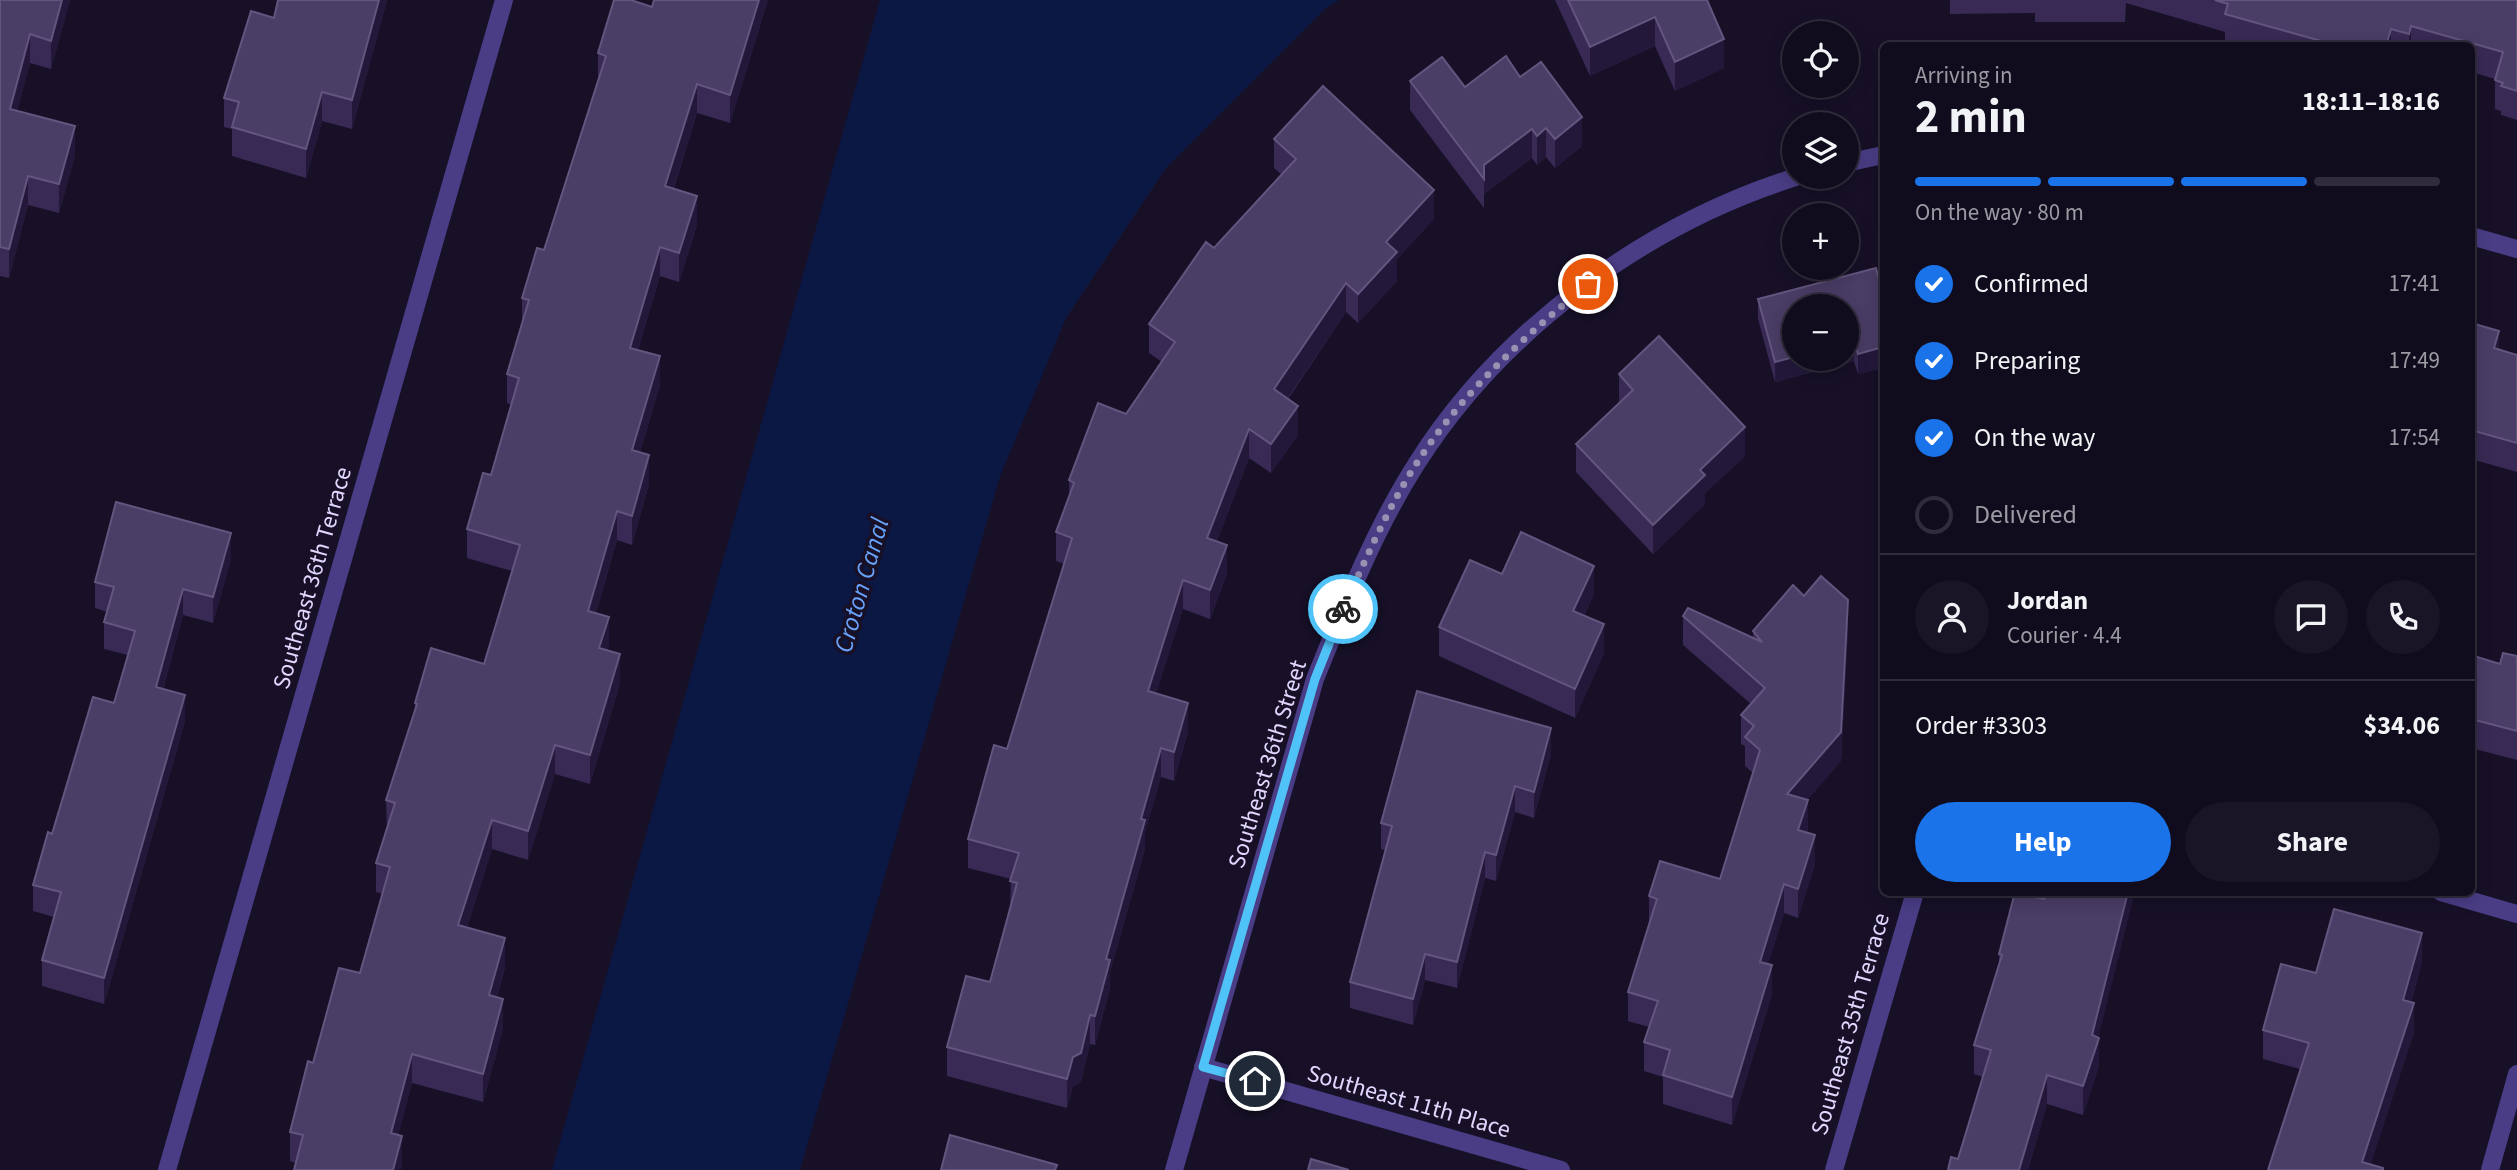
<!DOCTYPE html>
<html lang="en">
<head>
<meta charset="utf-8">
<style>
  body { margin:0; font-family:"Source Sans 3",sans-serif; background:#1a1526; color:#f1f3f6; height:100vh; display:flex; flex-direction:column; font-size:26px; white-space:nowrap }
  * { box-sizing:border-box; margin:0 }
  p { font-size:23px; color:#9c9ba4 }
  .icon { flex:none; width:38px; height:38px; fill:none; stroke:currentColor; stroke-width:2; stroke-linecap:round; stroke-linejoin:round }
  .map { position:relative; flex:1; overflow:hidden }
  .side { position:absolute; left:1880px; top:42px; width:595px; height:854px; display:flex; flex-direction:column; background:#110c1d; border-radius:10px; box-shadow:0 4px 18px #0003,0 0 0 2px #302c3b }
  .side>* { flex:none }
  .fabs { position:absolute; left:1782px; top:21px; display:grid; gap:14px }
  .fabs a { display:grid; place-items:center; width:77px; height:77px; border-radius:50%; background:#110c1d; box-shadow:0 4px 18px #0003,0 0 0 2px #302c3b; font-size:35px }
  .pin { position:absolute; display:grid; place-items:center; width:60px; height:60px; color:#fff; margin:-30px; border:4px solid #fff; border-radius:50%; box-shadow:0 2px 7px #0007 }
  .courier { position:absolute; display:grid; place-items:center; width:70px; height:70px; margin:-35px; border:5px solid #4fc3f7; border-radius:50%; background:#fff; color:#222; box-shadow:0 2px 9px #0007 }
  .overview em { font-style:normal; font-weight:700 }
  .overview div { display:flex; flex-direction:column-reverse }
  .overview { display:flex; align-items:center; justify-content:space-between; height:119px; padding:0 35px }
  h1 { font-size:46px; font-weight:700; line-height:52px }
  .bar { display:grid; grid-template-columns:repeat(4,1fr); gap:10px 7px; align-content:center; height:84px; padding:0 35px }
  .bar i { height:9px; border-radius:5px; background:#302c3b }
  .bar .on { background:#1a73e8 }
  .bar p { grid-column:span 4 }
  .line { display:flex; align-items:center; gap:18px; padding:0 35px; border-top:2px solid #302c3b }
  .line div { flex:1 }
  .round { display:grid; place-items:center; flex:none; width:74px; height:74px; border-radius:37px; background:#1a1526 }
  ol { padding:0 35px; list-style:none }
  li { display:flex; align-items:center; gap:21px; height:77px }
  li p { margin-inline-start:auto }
  li .icon { padding:7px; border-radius:50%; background:#1a73e8; color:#fff; stroke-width:4 }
  li:last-child { color:#9c9ba4 }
  li i { width:38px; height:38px; border:4px solid #302c3b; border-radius:50% }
  .primary-button { display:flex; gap:14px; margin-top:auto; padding:14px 35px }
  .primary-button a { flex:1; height:80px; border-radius:42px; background:#1a73e8; color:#fff; font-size:28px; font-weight:700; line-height:80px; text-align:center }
  .primary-button a+a { background:#1a1526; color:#f1f3f6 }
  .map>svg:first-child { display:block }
  .water { fill:#0c1844 }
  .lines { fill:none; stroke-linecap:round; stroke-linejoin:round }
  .minor { stroke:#4a3d85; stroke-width:18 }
  .wall { fill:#382a54 }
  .shaded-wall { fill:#23183a }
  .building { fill:#4a3d66; stroke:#62557e; stroke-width:2 }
  .done { stroke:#9a91b3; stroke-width:7; stroke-dasharray:0 12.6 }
  .route { stroke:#4fc3f7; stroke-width:9 }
  .labels { text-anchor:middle; stroke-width:7; stroke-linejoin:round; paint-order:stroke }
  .street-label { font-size:24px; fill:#e1d7fe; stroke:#171027 }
  .water-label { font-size:26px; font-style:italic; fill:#68a2fb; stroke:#171027 }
</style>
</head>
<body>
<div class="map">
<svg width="2517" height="1170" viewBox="0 0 2517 1170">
  <rect width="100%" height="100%" fill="#171027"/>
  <!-- water -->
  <path class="water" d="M 880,0 L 1339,0 L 1326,8 L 1166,168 L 1066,318 L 1000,476 L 800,1170 L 552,1170 Z"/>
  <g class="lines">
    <!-- minor -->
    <g class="minor">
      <path d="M 1846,163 L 1883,155"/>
      <path d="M 2471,236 L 2517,249"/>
      <path d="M 2441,892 L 2517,914"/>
      <path d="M 1203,1067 L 1561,1170"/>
      <path d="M 167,1170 L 504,0"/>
      <path d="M 1174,1170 L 1315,679 C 1345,605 1374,530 1417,463 C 1502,329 1646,224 1796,177"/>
      <path d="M 1834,1170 L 1915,892"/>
      <path d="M 2490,1170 L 2517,1074"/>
    </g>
  </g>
  <!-- wall -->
  <g class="wall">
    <path d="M 0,0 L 70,0 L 51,69 L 30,63 L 17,111 L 75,155 L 59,213 L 28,205 L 9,278 L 0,276 Z"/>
    <path d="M 278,0 L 387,0 L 352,129 L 322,121 L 306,178 L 232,156 L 232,129 L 224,127 L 224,98 L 274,18 Z"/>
    <path d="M 654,0 L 768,0 L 730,123 L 697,113 L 674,188 L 697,225 L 679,282 L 660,276 L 638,350 L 660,385 L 640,452 L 649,484 L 632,545 L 617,540 L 596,613 L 609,646 L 607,651 L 620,683 L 590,784 L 555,774 L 528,860 L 492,849 L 467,927 L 505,967 L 497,997 L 503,1028 L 483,1102 L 412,1083 L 398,1135 L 402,1165 L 400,1170 L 294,1170 L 296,1163 L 290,1161 L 290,1132 L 313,1063 L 360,973 L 383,894 L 376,892 L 376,863 L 387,830 L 386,800 L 415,712 L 415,703 L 484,664 L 512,571 L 467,558 L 467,529 L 491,475 L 512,405 L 507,403 L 507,374 L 522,323 L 522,298 L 544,250 L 598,79 L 598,53 L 652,7 Z"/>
    <path d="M 1555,0 L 1707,0 L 1724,68 L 1675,91 L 1655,46 L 1590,76 Z"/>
    <path d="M 1950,0 L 2517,0 L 2517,120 L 2501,115 L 2501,111 L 2495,109 L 2495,79 L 2471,72 L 2471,46 L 2235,46 L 2225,43 L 2225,32 L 2126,3 L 2125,22 L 2035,22 L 2035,13 L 1950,14 Z"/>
    <path d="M 1520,77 L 1582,146 L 1555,168 L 1546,157 L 1537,165 L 1532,158 L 1484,194 L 1484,208 L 1410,110 L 1410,81 L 1465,87 Z"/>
    <path d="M 1274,139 L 1434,219 L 1397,259 L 1397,281 L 1358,323 L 1346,312 L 1288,399 L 1298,435 L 1271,473 L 1249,458 L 1217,541 L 1227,574 L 1210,619 L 1183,609 L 1156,693 L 1188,732 L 1174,781 L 1161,777 L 1145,832 L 1145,849 L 1110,972 L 1110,989 L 1095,1045 L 1090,1044 L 1081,1082 L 1073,1086 L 1067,1108 L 947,1076 L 947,1047 L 990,982 L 1010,908 L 1011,879 L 968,868 L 968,839 L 1007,749 L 1064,564 L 1056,561 L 1056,532 L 1069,498 L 1069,480 L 1126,414 L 1162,362 L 1149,353 L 1149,324 L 1214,248 L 1282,175 L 1274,168 Z"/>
    <path d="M 1883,296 L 1883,368 L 1858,374 L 1854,361 L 1775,382 L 1758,319 L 1758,299 Z"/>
    <path d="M 2471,323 L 2499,349 L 2517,355 L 2517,472 L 2471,459 Z"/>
    <path d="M 1619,374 L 1745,456 L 1705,493 L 1705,504 L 1653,554 L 1576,472 L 1576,444 L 1619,403 Z"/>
    <path d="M 231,559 L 213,623 L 183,615 L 163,689 L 185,721 L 104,1004 L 42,986 L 42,960 L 54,917 L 33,911 L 33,885 L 52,834 L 114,703 L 128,655 L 104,649 L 104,622 L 107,612 L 95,608 L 95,582 Z"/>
    <path d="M 1502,574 L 1594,594 L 1584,616 L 1604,653 L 1575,718 L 1439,656 L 1439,627 Z"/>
    <path d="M 1804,596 L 1848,629 L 1841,761 L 1807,800 L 1808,829 L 1807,833 L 1815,864 L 1798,918 L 1784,913 L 1768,964 L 1772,994 L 1732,1125 L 1663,1104 L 1663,1077 L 1644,1071 L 1644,1042 L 1649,1027 L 1628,1021 L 1628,992 L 1649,924 L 1649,896 L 1720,879 L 1753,773 L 1745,766 L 1745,746 L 1741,744 L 1741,715 L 1751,704 L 1683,645 L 1683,616 L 1753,637 L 1753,631 Z"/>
    <path d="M 2471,655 L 2500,664 L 2517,656 L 2517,760 L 2471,748 Z"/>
    <path d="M 1551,754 L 1534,818 L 1515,812 L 1496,881 L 1485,878 L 1457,988 L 1425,980 L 1413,1025 L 1350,1008 L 1350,982 L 1385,850 L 1381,849 L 1381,823 Z"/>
    <path d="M 2015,892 L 2099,1037 L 2099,1066 L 2083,1115 L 2047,1104 L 2028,1170 L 1948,1170 L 1958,1159 L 1983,1077 L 1974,1074 L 1974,1045 L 1999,964 L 1999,954 Z"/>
    <path d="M 2422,962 L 2411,1002 L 2414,1032 L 2370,1164 L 2268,1170 L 2300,1069 L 2263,1059 L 2263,1030 L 2316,973 Z"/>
  </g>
  <!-- shaded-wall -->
  <g class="shaded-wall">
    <path d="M 62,0 L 70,0 L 51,69 L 51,41 Z"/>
    <path d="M 379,0 L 387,0 L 352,129 L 352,100 Z"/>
    <path d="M 759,0 L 768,0 L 730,123 L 730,95 Z"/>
    <path d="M 1655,17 L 1655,46 L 1590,76 L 1590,47 Z"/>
    <path d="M 2411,26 L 2411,46 L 2409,46 L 2409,34 Z"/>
    <path d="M 2391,29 L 2391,46 L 2386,46 Z"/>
    <path d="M 30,34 L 30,63 L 10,138 L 10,109 Z"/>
    <path d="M 1724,39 L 1724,68 L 1675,91 L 1675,62 Z"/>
    <path d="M 697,84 L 697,113 L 665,215 L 665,186 Z"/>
    <path d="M 322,92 L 322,121 L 306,178 L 306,149 Z"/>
    <path d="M 1582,117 L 1582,146 L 1555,168 L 1555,139 Z"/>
    <path d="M 75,126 L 75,155 L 59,213 L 59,184 Z"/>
    <path d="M 1546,128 L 1546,157 L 1537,165 L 1537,136 Z"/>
    <path d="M 1532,129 L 1532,158 L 1484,194 L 1484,165 Z"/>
    <path d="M 28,176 L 28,205 L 9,278 L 9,249 Z"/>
    <path d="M 1434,190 L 1434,219 L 1397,259 L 1397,281 L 1358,323 L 1358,294 L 1386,242 Z"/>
    <path d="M 697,196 L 697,225 L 679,282 L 679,253 Z"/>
    <path d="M 660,247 L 660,276 L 630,377 L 630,348 Z"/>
    <path d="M 1346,283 L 1346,312 L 1274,418 L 1274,389 Z"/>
    <path d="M 2499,331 L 2499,360 L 2494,348 Z"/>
    <path d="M 1854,341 L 1854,361 L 1775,382 L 1775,362 L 1794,357 L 1794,359 L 1846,359 L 1846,343 Z"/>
    <path d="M 1883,347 L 1883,368 L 1858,374 L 1858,354 Z"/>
    <path d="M 660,356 L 660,385 L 632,479 L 632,450 Z"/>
    <path d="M 1298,406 L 1298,435 L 1271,473 L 1271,444 Z"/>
    <path d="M 1745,427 L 1745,456 L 1705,493 L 1705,504 L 1653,554 L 1653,525 L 1700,470 Z"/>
    <path d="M 1249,429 L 1249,458 L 1207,567 L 1207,538 Z"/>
    <path d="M 649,455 L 649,484 L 632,545 L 632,516 Z"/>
    <path d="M 617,511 L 617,540 L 588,640 L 588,611 Z"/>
    <path d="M 231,533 L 231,559 L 213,623 L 213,597 Z"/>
    <path d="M 1227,545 L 1227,574 L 1210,619 L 1210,590 Z"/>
    <path d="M 1594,566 L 1594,594 L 1573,639 L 1573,611 Z"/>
    <path d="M 1183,580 L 1183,609 L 1148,720 L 1148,691 Z"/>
    <path d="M 183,589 L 183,615 L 156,713 L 156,687 Z"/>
    <path d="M 1848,600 L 1848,629 L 1841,761 L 1787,823 L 1787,794 Z"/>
    <path d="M 609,617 L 609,646 L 599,677 L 599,648 Z"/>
    <path d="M 1604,624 L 1604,653 L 1575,718 L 1575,689 Z"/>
    <path d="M 620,654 L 620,683 L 590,784 L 590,755 Z"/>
    <path d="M 185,695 L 185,721 L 104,1004 L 104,978 Z"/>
    <path d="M 1188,703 L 1188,732 L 1174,781 L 1174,752 Z"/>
    <path d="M 1551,728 L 1551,754 L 1534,818 L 1534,792 Z"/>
    <path d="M 555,745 L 555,774 L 528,860 L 528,831 Z"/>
    <path d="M 1161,748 L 1161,777 L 1145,832 L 1145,849 L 1110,972 L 1110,989 L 1095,1045 L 1095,1016 L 1106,959 L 1141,819 Z"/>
    <path d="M 1515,786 L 1515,812 L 1496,881 L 1496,855 Z"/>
    <path d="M 1808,800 L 1808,829 L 1798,859 L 1798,830 Z"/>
    <path d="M 492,820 L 492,849 L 458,954 L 458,925 Z"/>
    <path d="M 1815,835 L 1815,864 L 1798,918 L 1798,889 Z"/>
    <path d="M 1485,852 L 1485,878 L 1457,988 L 1457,962 Z"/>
    <path d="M 1784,884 L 1784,913 L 1760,991 L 1760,962 Z"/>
    <path d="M 2128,892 L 2135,892 L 2097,1043 L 2099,1038 L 2099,1066 L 2083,1115 L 2083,1086 L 2092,1035 Z"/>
    <path d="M 2422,933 L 2422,962 L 2403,1029 L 2403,1000 Z"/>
    <path d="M 505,938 L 505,967 L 489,1024 L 489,995 Z"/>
    <path d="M 1425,954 L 1425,980 L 1413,1025 L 1413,999 Z"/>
    <path d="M 1772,965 L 1772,994 L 1732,1125 L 1732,1097 Z"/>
    <path d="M 503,999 L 503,1028 L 483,1102 L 483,1074 Z"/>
    <path d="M 2414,1003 L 2414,1032 L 2369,1170 L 2362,1162 Z"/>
    <path d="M 1090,1015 L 1090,1044 L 1081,1082 L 1073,1086 L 1067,1108 L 1067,1079 L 1073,1057 Z"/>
    <path d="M 412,1054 L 412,1083 L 391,1162 L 391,1133 Z"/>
    <path d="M 2047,1075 L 2047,1104 L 2028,1170 L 2019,1170 Z"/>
    <path d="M 402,1136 L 402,1165 L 400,1170 L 393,1170 Z"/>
  </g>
  <!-- building -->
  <g class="building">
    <path d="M 0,0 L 62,0 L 51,41 L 30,34 L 10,109 L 75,126 L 59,184 L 28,176 L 9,249 L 0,247 Z"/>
    <path d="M 278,0 L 379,0 L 352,100 L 322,92 L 306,149 L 232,127 L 239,102 L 224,98 L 251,11 L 274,18 Z"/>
    <path d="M 614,0 L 631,0 L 652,7 L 654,0 L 759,0 L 730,95 L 697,84 L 665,186 L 697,196 L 679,253 L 660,247 L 630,348 L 660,356 L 632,450 L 649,455 L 632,516 L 617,511 L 588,611 L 609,617 L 599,648 L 620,654 L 590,755 L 555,745 L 528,831 L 492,820 L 458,925 L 505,938 L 489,995 L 503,999 L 483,1074 L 412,1054 L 391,1133 L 402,1136 L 393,1170 L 294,1170 L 303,1135 L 290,1132 L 308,1061 L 313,1063 L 339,968 L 360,973 L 390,867 L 376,863 L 395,803 L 386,800 L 417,704 L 415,703 L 431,648 L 484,664 L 520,545 L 467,529 L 483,473 L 491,475 L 519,378 L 507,374 L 529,300 L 522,298 L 537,248 L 544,250 L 606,56 L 598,53 Z"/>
    <path d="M 1568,0 L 1707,0 L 1724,39 L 1675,62 L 1655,17 L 1590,47 Z"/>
    <path d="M 2215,0 L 2517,0 L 2517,91 L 2501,86 L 2503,83 L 2495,80 L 2503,52 L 2411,26 L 2409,34 L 2391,29 L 2386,46 L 2339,46 L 2225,14 L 2228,4 Z"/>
    <path d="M 1506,56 L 1520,77 L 1541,62 L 1582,117 L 1555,139 L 1546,128 L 1537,136 L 1532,129 L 1484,165 L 1484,179 L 1410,81 L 1442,57 L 1465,87 Z"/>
    <path d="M 1323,86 L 1434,190 L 1386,242 L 1397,252 L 1358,294 L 1346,283 L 1274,389 L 1298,406 L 1271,444 L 1249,429 L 1207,538 L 1227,545 L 1210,590 L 1183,580 L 1148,691 L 1188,703 L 1174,752 L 1161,748 L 1141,819 L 1145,820 L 1106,959 L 1110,960 L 1095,1016 L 1090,1015 L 1081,1053 L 1073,1057 L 1067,1079 L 947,1047 L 966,976 L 990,982 L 1017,883 L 1010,881 L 1019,853 L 968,839 L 994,745 L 1007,749 L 1072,538 L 1056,532 L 1074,483 L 1069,480 L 1098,403 L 1126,414 L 1175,342 L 1149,324 L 1206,242 L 1214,248 L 1296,159 L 1274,139 Z"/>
    <path d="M 1876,268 L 1883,296 L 1883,347 L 1858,354 L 1854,341 L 1846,343 L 1846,306 L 1794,306 L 1794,357 L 1775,362 L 1758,299 Z"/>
    <path d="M 2471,323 L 2499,331 L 2494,348 L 2517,355 L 2517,443 L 2471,430 Z"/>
    <path d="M 1659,336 L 1745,427 L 1700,470 L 1705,475 L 1653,525 L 1576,444 L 1633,390 L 1619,374 Z"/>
    <path d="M 116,502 L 231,533 L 213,597 L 183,589 L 156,687 L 185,695 L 104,978 L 42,960 L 61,892 L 33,885 L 48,832 L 52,834 L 93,697 L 114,703 L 135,631 L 104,622 L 114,587 L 95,582 Z"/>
    <path d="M 1521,532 L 1594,566 L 1573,611 L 1604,624 L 1575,689 L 1439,627 L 1470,560 L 1502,574 Z"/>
    <path d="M 1821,576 L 1848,600 L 1841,732 L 1787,794 L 1808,800 L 1798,830 L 1815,835 L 1798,889 L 1784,884 L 1760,962 L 1772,965 L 1732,1097 L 1663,1075 L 1670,1050 L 1644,1042 L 1658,1001 L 1628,992 L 1657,899 L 1649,896 L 1660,861 L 1720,879 L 1760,750 L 1745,737 L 1754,726 L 1741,715 L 1765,688 L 1683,616 L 1688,608 L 1762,642 L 1753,631 L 1793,585 L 1804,596 Z"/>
    <path d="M 2503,653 L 2517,656 L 2517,731 L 2471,719 L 2471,655 L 2500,664 Z"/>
    <path d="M 1417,691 L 1551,728 L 1534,792 L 1515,786 L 1496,855 L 1485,852 L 1457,962 L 1425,954 L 1413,999 L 1350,982 L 1392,826 L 1381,823 Z"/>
    <path d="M 2015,892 L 2044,899 L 2046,892 L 2128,892 L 2092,1035 L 2099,1038 L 2083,1086 L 2047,1075 L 2019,1170 L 1948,1170 L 1951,1157 L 1958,1159 L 1991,1050 L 1974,1045 L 2002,955 L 1999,954 Z"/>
    <path d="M 2334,909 L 2422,933 L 2403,1000 L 2414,1003 L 2362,1162 L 2383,1168 L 2383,1170 L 2268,1170 L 2309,1043 L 2263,1030 L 2281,964 L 2316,973 Z"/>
    <path d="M 950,1135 L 1057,1165 L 1055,1170 L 941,1170 Z"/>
    <path d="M 1311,1159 L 1349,1170 L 1308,1170 Z"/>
  </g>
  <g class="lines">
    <!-- done -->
    <path class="done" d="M 1343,609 C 1366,559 1388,507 1418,461 C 1464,391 1524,337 1588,284"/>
    <!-- route -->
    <path class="route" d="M 1255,1081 L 1203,1067 L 1315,679 L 1343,609"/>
  </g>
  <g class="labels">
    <!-- street labels -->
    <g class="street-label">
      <text transform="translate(312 578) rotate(-74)" y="8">Southeast 36th Terrace</text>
      <text transform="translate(1267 764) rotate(-73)" y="8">Southeast 36th Street</text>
      <text transform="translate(1850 1024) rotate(-74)" y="8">Southeast 35th Terrace</text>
      <text transform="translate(1409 1101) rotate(16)" y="8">Southeast 11th Place</text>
    </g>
    <!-- water labels -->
    <g class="water-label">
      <text transform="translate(861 585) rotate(-74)" y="9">Croton Canal</text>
    </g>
  </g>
</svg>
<div class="fabs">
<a><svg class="icon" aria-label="locate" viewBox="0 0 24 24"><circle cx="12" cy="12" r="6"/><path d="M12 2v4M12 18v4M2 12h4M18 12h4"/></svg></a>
<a><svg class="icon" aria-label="layers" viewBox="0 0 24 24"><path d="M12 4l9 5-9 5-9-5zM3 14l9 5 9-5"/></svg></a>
<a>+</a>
<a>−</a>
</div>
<div class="pin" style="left:1588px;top:284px;background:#ea580c"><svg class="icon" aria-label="bag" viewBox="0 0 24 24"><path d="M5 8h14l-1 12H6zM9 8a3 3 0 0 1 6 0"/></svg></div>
<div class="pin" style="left:1255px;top:1081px;background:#1f2937"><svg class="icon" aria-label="home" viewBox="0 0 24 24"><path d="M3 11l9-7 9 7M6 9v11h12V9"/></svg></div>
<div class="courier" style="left:1343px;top:609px"><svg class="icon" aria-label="bike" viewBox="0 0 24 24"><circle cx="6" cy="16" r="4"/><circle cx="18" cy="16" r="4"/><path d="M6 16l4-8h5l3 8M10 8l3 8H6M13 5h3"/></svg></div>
<section class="side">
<div class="overview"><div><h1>2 min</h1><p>Arriving in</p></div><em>18:11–18:16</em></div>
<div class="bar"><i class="on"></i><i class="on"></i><i class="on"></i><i></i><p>On the way · 80 m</p></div>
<ol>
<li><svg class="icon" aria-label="check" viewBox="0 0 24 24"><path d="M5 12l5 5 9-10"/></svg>Confirmed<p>17:41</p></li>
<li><svg class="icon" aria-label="check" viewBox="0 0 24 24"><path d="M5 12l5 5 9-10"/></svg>Preparing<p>17:49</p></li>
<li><svg class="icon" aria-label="check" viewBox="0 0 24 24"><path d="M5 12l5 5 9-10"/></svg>On the way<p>17:54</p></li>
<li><i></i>Delivered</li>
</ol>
<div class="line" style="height:126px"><a class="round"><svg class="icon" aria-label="person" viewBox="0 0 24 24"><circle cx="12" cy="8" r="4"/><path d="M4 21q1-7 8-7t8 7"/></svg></a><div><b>Jordan</b><p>Courier · 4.4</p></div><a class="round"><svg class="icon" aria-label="chat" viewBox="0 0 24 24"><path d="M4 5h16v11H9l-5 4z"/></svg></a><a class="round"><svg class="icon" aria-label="phone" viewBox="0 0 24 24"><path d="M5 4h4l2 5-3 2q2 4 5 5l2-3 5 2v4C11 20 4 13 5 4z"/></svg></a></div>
<div class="line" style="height:91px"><div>Order #3303</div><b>$34.06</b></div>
<div class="primary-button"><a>Help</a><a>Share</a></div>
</section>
</div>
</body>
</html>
